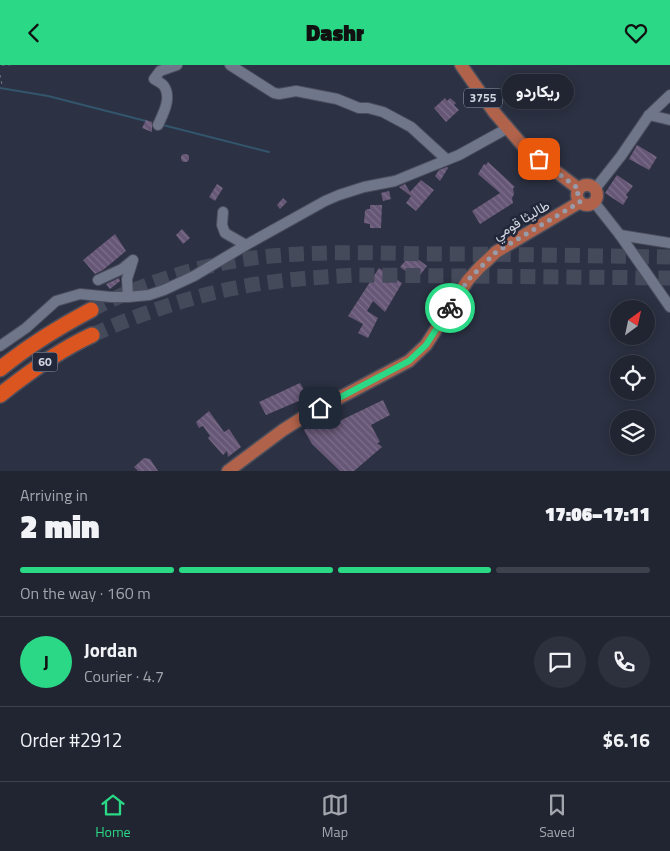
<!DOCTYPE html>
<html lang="en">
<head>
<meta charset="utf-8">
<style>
  body { margin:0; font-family:"Titillium Web",Vazirmatn,sans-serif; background:#2d313e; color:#f1f3f6; height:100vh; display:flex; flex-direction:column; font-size:19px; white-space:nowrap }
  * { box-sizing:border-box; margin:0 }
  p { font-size:16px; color:#a2a5ac }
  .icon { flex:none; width:28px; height:28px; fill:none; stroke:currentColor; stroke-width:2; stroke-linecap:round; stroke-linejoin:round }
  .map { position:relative; height:406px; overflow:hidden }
  .panel { display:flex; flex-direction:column; background:#212532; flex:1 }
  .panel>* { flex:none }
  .needle { width:32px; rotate:33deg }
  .buttons { position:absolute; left:610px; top:235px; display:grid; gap:10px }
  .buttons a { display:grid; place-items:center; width:45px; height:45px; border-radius:50%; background:#212532; box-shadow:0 2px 12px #0003,0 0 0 1px #3e424d; font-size:25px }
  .pin { position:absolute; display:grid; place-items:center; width:42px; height:42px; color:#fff; margin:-21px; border-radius:10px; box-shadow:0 2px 8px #0006 }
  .courier { position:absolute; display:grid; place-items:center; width:50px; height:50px; margin:-25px; border:4px solid #2ad885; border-radius:50%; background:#fff; color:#222; box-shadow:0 1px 6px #0007 }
  .bubble { position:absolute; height:35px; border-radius:18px; background:#212532; box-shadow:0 2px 12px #0003,0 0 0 1px #3e424d; font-size:16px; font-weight:800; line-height:35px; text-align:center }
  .overview em { font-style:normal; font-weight:800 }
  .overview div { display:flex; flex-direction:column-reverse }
  .overview { display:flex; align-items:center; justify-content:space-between; height:85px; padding:0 20px }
  h1 { font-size:32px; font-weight:800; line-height:38px }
  .bar { display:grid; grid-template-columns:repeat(4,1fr); gap:8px 5px; align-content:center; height:60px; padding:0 20px }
  .bar i { height:6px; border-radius:4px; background:#3e424d }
  .bar .current { background:#2ad885 }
  .bar p { grid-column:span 4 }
  .line { display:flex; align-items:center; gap:12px; padding:0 20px; border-top:1px solid #3e424d }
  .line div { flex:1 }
  .round { display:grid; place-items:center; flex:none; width:52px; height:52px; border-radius:26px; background:#2d313e }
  header { display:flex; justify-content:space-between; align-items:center; height:65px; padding:0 20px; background:#2ad885; color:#111; font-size:22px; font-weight:800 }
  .tab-bar { display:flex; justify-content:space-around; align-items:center; height:70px; border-top:1px solid #3e424d; background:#212532; font-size:14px; color:#a2a5ac }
  .tab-bar a { display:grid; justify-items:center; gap:2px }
  .tab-bar .current { color:#2ad885 }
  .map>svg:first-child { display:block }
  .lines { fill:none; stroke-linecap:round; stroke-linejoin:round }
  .stream { stroke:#33566c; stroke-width:2 }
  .building { fill:url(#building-back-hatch) }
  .highway-tunnel { stroke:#454a5b; stroke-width:15; stroke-dasharray:15 8; stroke-linecap:butt }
  .minor-casing { stroke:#4a4e5d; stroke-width:12 }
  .major-casing { stroke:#4a4e5d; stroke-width:15 }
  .highway-casing { stroke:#4a4e5d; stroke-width:18 }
  .path { stroke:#7a7e8d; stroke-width:1; stroke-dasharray:2.5 4; stroke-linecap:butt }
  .minor { stroke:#70768a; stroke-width:10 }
  .major { stroke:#b0624a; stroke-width:12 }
  .highway { stroke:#da551f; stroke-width:15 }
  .done { stroke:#989caa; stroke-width:5; stroke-dasharray:0 9 }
  .route { stroke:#2ad885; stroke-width:6 }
  .labels { text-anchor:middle; stroke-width:5; stroke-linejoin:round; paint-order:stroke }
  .shield { fill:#222739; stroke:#9da1af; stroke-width:1 }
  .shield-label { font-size:12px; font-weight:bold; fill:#d2d5e1 }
  .street-label { font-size:14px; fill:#d2d5e1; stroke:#222739 }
</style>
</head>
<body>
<header><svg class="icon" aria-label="back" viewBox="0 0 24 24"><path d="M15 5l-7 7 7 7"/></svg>Dashr<svg class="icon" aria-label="heart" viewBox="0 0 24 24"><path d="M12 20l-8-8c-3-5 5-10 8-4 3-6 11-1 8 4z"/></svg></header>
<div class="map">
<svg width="670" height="406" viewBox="0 0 670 406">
  <defs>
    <pattern id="building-back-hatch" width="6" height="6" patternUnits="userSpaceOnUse" patternTransform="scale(1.25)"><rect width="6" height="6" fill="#675777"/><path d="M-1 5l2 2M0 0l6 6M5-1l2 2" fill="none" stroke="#7c6e8a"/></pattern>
  </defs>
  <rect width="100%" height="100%" fill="#2c3143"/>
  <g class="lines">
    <!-- stream -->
    <g class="stream">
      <path d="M 0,23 L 48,31 L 146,56"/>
      <path d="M 163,60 L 269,87"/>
    </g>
  </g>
  <!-- building -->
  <g class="building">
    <path d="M 445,33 L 447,36 L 450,33 L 456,38 L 454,40 L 459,45 L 446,57 L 434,43 Z"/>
    <path d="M 146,55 L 152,57 L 152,67 L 142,63 Z"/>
    <path d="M 637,80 L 657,92 L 649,105 L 629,94 Z"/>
    <circle cx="185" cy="93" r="4"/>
    <path d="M 488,97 L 515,122 L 513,123 L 514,129 L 512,133 L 513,138 L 480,159 L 472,146 L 500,128 L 478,109 L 484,99 L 486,100 Z"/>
    <path d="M 447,102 L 448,103 L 440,116 L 435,111 L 439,105 Z"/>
    <path d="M 617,110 L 633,121 L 626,130 L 628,132 L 623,140 L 605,128 Z"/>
    <path d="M 421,115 L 434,125 L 416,146 L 406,138 L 411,131 L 399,122 L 405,119 L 410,127 Z"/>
    <path d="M 217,119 L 223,123 L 215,136 L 209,132 Z"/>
    <path d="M 389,126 L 391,134 L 383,136 L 381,128 Z"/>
    <path d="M 283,133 L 287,137 L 280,144 L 277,140 Z"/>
    <path d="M 370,140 L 382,140 L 381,163 L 370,163 L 370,159 L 364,158 L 365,146 L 367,144 L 370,144 Z"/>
    <path d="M 182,164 L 190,173 L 183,179 L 176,170 Z"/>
    <path d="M 115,169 L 126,186 L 103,205 L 95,209 L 83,195 Z"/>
    <path d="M 412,188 L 416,191 L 415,192 L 427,201 L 417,214 L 400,202 Z"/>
    <path d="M 379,203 L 402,218 L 385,247 L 373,236 L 367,246 L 378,253 L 368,273 L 358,268 L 363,259 L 348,251 Z"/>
    <path d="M 119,213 L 120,216 L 110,224 L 106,219 Z"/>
    <path d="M 300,318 L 308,332 L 266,350 L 259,337 Z"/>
    <path d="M 383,335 L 390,350 L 371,360 L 380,377 L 377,378 L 382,382 L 354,406 L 340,406 L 312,379 L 304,365 L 322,355 L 324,359 L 330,356 L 331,360 Z"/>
    <path d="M 209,346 L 224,367 L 229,364 L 241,382 L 228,392 L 227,386 L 223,390 L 208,373 L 210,371 L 203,361 L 199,363 L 196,357 Z"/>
    <path d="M 144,393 L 150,394 L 158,406 L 138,406 L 134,402 Z"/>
  </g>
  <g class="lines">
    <!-- highway-tunnel -->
    <g class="highway-tunnel">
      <path d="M 91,245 C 147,216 208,197 271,191 C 326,186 380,188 435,189 C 513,189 592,191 670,192"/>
      <path d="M 92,270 C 137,250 183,234 230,224 C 272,215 316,212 359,210 L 670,213"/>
    </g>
    <defs>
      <g id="minor">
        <path d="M 230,0 L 274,28 L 279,29 L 296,26 L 337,34 L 359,43 L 368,43 L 383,47 L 411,62 L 446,94"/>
        <path d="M 649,50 L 670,55"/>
        <path d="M 158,60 C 163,49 172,33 164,21 C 162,18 157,16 154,14 L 160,6 L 177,0"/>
        <path d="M 595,124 L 621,91 L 649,50 L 670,30"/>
        <path d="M 594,137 L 620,170 L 670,242"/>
        <path d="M 223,147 L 222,160 L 225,168 L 246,180"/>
        <path d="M 620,170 L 670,178"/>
        <path d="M 98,215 L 122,204 L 133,195 L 127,214 L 128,232"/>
        <path d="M 0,281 L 26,263 L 56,236 L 80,229 L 111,232 L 128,232 L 149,230 L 164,225 L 194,211 L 246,180 L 325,136 L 339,130 L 364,122 L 395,116 L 412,109 L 459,90 L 508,63"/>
      </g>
      <g id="major">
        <path d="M 461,0 L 494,47 L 524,82 L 579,124"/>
        <circle cx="587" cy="130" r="10"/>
        <path d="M 228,406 L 283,365 L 305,351 L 409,296 L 426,280 L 468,215 L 480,202 L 496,187 L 580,137"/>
      </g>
      <g id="highway">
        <path d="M 0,304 C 28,281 59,262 91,245"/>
        <path d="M 0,330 C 29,307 59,285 92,270"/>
      </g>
    </defs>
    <!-- minor casing -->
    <use href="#minor" class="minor-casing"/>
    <!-- major casing -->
    <use href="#major" class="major-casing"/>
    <!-- highway casing -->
    <use href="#highway" class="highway-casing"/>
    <!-- path -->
    <g class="path">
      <path d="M 2,0 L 10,0"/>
      <path d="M 0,10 L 2,20"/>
    </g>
    <!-- minor -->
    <use href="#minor" class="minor"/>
    <!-- major -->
    <use href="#major" class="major"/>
    <!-- highway -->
    <use href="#highway" class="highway"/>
  </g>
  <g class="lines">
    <!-- done -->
    <path class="done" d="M 450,243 L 468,215 L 496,187 L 580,137 L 577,131 L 579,124 L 539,94"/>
    <!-- route -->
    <path class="route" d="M 320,343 L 409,296 L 426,280 L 450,243"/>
  </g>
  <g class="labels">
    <!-- shield labels -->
    <g class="shield">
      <rect x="464" y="23.5" width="38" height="19" rx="4"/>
      <rect x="32.5" y="287.5" width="25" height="19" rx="4"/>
    </g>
    <g class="shield-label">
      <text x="483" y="37">3755</text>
      <text x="45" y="301">60</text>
    </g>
    <!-- street labels -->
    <g class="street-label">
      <text transform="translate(521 155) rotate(-31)" y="5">طاليثا قومي</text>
    </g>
  </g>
</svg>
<div class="buttons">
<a><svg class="needle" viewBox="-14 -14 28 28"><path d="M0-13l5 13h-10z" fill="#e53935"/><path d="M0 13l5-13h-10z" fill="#a2a5ac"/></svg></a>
<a><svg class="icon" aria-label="locate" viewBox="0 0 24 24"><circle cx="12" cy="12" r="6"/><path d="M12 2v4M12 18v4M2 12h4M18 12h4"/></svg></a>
<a><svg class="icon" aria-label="layers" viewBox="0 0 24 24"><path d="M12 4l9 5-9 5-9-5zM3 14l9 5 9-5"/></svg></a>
</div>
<div class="pin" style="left:539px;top:94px;background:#ea580c"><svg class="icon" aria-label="bag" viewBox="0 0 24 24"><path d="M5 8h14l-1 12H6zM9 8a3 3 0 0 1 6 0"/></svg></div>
<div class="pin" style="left:320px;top:343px;background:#1f2937"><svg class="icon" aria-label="home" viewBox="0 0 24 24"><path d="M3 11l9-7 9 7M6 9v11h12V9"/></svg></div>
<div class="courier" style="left:450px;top:243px"><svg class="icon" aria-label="bike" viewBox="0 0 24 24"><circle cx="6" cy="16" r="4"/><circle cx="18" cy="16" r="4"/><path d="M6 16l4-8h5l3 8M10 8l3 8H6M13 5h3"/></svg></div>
<div class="bubble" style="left:502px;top:9px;width:72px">ريكاردو</div>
</div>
<section class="panel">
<div class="overview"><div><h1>2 min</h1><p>Arriving in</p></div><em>17:06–17:11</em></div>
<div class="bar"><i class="current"></i><i class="current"></i><i class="current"></i><i></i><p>On the way · 160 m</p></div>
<div class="line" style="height:90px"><b class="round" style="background:#2ad885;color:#111">J</b><div><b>Jordan</b><p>Courier · 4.7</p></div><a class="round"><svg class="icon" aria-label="chat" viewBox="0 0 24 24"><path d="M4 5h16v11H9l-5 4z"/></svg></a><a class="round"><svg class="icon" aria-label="phone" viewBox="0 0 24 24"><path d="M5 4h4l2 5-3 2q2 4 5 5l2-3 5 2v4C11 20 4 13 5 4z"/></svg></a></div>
<div class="line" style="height:65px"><div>Order #2912</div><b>$6.16</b></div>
</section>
<nav class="tab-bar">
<a class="current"><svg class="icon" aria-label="home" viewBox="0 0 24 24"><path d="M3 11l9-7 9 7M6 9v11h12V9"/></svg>Home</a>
<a><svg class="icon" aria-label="map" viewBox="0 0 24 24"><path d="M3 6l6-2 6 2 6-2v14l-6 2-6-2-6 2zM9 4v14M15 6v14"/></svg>Map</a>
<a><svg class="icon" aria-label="saved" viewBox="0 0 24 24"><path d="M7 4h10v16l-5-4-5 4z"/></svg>Saved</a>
</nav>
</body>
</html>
